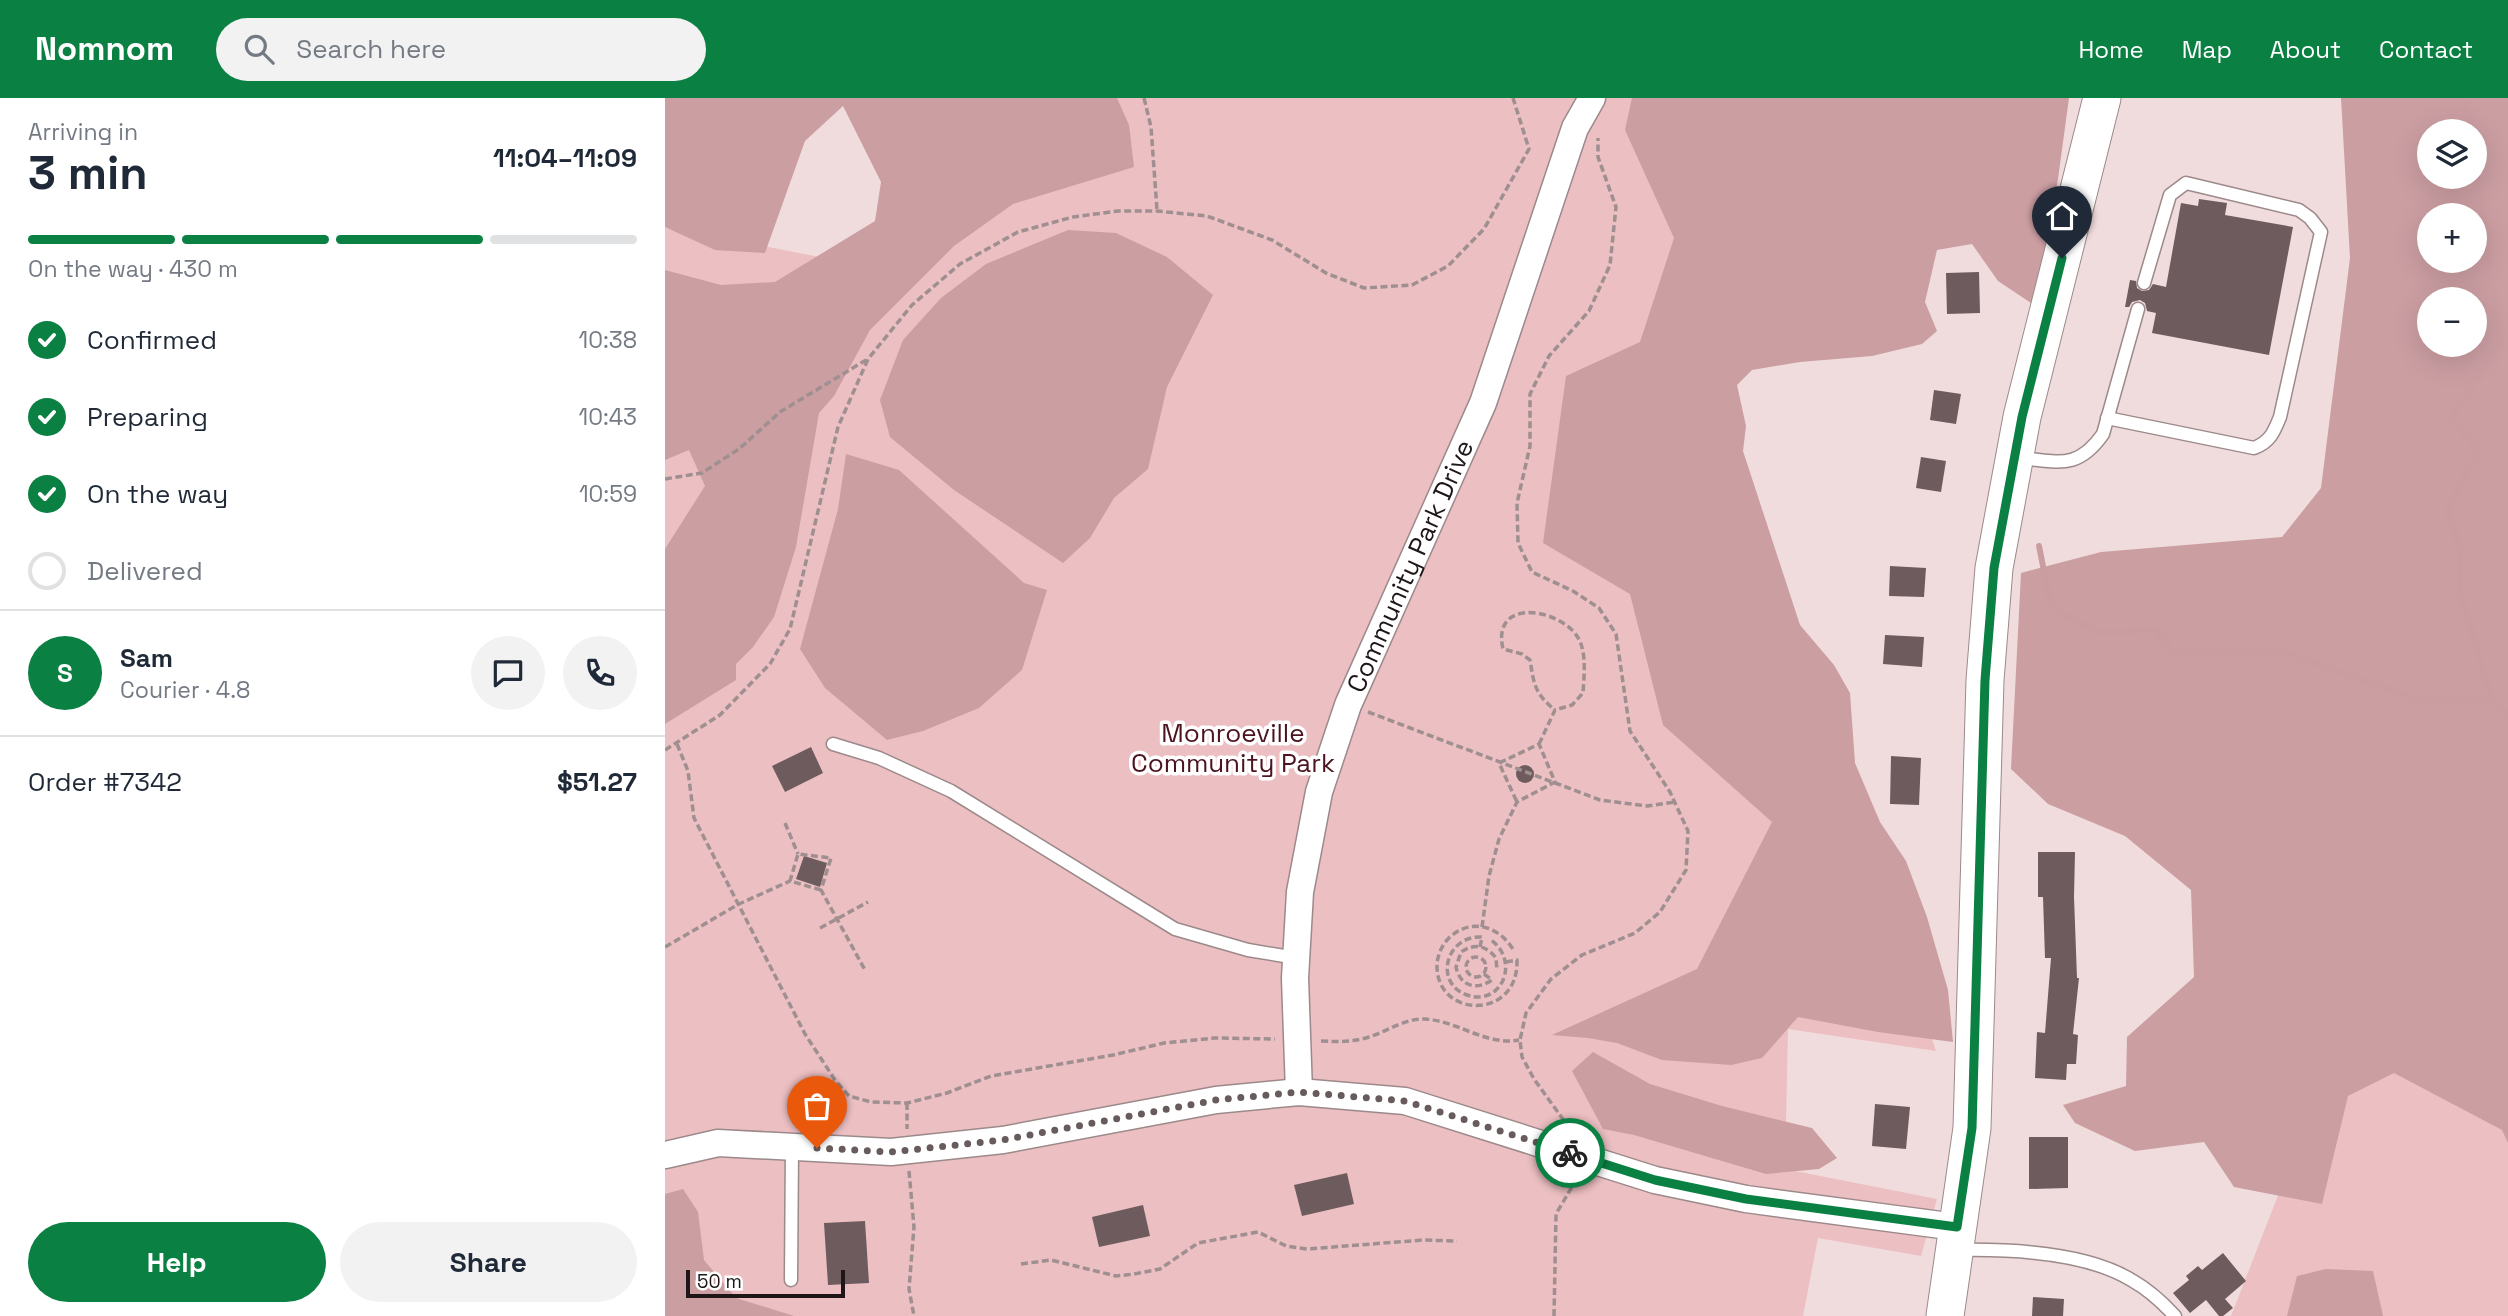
<!DOCTYPE html>
<html lang="en">
<head>
<meta charset="utf-8">
<style>
  body { margin:0; font-family:"Space Grotesk",sans-serif; background:#f2f2f3; color:#1f2937; height:100vh; display:flex; flex-direction:column; font-size:26px; white-space:nowrap }
  * { box-sizing:border-box; margin:0 }
  p { font-size:23px; color:#747a83 }
  .icon { flex:none; width:38px; height:38px; fill:none; stroke:currentColor; stroke-width:2; stroke-linecap:round; stroke-linejoin:round }
  .map { position:relative; flex:1; overflow:hidden }
  .sheet { display:flex; flex-direction:column; background:#fff; width:665px }
  .sheet>* { flex:none }
  .fabs { position:absolute; left:1752px; top:21px; display:grid; gap:14px }
  .fabs a { display:grid; place-items:center; width:70px; height:70px; border-radius:50%; background:#fff; box-shadow:0 7px 28px #0002; font-size:35px }
  .scale { position:absolute; left:21px; bottom:18px; width:159px; box-sizing:border-box; padding-left:7px; border:4px solid #1e1617; border-top:0; font-size:19px; line-height:24px; white-space:nowrap; color:#1e1617; -webkit-text-stroke:5px #fff; paint-order:stroke }
  .pin { position:absolute; display:grid; place-items:center; width:60px; height:60px; color:#fff; margin:-72px -30px; border-radius:50% 50% 50% 0; rotate:-45deg; box-shadow:0 0 7px #0007 }
  .pin .icon { rotate:45deg }
  .courier { position:absolute; display:grid; place-items:center; width:70px; height:70px; margin:-35px; border:5px solid #0b8043; border-radius:50%; background:#fff; color:#222; box-shadow:0 2px 9px #0007 }
  .head em { font-style:normal; font-weight:600 }
  .head div { display:flex; flex-direction:column-reverse }
  .head { display:flex; align-items:center; justify-content:space-between; height:119px; padding:0 28px }
  h1 { font-size:46px; font-weight:600; line-height:52px }
  .bar { display:grid; grid-template-columns:repeat(4,1fr); gap:10px 7px; align-content:center; height:84px; padding:0 28px }
  .bar i { height:9px; border-radius:5px; background:#e0e1e3 }
  .bar .on { background:#0b8043 }
  .bar p { grid-column:span 4 }
  .line { display:flex; align-items:center; gap:18px; padding:0 28px; border-top:2px solid #e0e1e3 }
  .line div { flex:1 }
  .round { display:grid; place-items:center; flex:none; width:74px; height:74px; border-radius:37px; background:#f2f2f3 }
  ol { padding:0 28px; list-style:none }
  li { display:flex; align-items:center; gap:21px; height:77px }
  li p { margin-inline-start:auto }
  li .icon { padding:7px; border-radius:50%; background:#0b8043; color:#fff; stroke-width:4 }
  li:last-child { color:#747a83 }
  li i { width:38px; height:38px; border:4px solid #e0e1e3; border-radius:50% }
  .button { display:flex; gap:14px; margin-top:auto; padding:14px 28px }
  .button a { flex:1; height:80px; border-radius:42px; background:#0b8043; color:#fff; font-size:28px; font-weight:600; line-height:80px; text-align:center }
  .button a+a { background:#f2f2f3; color:#1f2937 }
  header { display:flex; align-items:center; gap:42px; box-sizing:border-box; height:98px; padding:0 35px; background:#0b8043; color:#fff }
  header strong { font-size:33px }
  nav { display:flex; gap:38px; margin-inline-start:auto; font-size:24px }
  .search { width:490px; height:63px; background:#f2f2f3; display:flex; align-items:center; gap:18px; box-sizing:border-box; padding:0 24px; border-radius:38px; color:#747a83; font-size:26px }
  main { display:flex; flex:1; min-height:0 }
  .map>svg:first-child { display:block }
  .green { fill:#ecbfc2 }
  .forest { fill:#cb9ea2; fill-rule:evenodd }
  .lines { fill:none; stroke-linecap:round; stroke-linejoin:round }
  .stream { stroke:#ca9da1; stroke-width:6 }
  .building { fill:#6d5b5d }
  .lane-casing { stroke:#9c898a; stroke-width:15 }
  .street-casing { stroke:#9c898a; stroke-width:29 }
  .secondary-casing { stroke:#9c898a; stroke-width:39 }
  .path { stroke:#9f8f90; stroke-width:3.5; stroke-dasharray:7 3.5; stroke-linecap:butt }
  .lane { stroke:#fff; stroke-width:12 }
  .street { stroke:#fff; stroke-width:26 }
  .secondary { stroke:#fff; stroke-width:37 }
  .done { stroke:#685b5c; stroke-width:7; stroke-dasharray:0 12.6 }
  .route { stroke:#0b8043; stroke-width:9 }
  .labels { text-anchor:middle; stroke-width:7; stroke-linejoin:round; paint-order:stroke }
  .street-label { font-size:26px; fill:#1e1617; stroke:#fff }
  .park-label { font-size:26px; fill:#4c141f; stroke:#fff }
</style>
</head>
<body>
<header>
<strong>Nomnom</strong>
<div class="search"><svg class="icon" aria-label="search" viewBox="0 0 24 24"><circle cx="10" cy="10" r="6"/><path d="M15 15l6 6"/></svg>Search here</div>
<nav><a>Home</a><a>Map</a><a>About</a><a>Contact</a></nav>
</header>
<main>
<section class="sheet">
<div class="head"><div><h1>3 min</h1><p>Arriving in</p></div><em>11:04–11:09</em></div>
<div class="bar"><i class="on"></i><i class="on"></i><i class="on"></i><i></i><p>On the way · 430 m</p></div>
<ol>
<li><svg class="icon" aria-label="check" viewBox="0 0 24 24"><path d="M5 12l5 5 9-10"/></svg>Confirmed<p>10:38</p></li>
<li><svg class="icon" aria-label="check" viewBox="0 0 24 24"><path d="M5 12l5 5 9-10"/></svg>Preparing<p>10:43</p></li>
<li><svg class="icon" aria-label="check" viewBox="0 0 24 24"><path d="M5 12l5 5 9-10"/></svg>On the way<p>10:59</p></li>
<li><i></i>Delivered</li>
</ol>
<div class="line" style="height:126px"><b class="round" style="background:#0b8043;color:#fff">S</b><div><b>Sam</b><p>Courier · 4.8</p></div><a class="round"><svg class="icon" aria-label="chat" viewBox="0 0 24 24"><path d="M4 5h16v11H9l-5 4z"/></svg></a><a class="round"><svg class="icon" aria-label="phone" viewBox="0 0 24 24"><path d="M5 4h4l2 5-3 2q2 4 5 5l2-3 5 2v4C11 20 4 13 5 4z"/></svg></a></div>
<div class="line" style="height:91px"><div>Order #7342</div><b>$51.27</b></div>
<div class="button"><a>Help</a><a>Share</a></div>
</section>
<div class="map">
<svg width="1843" height="1218" viewBox="0 0 1843 1218">
  <rect width="100%" height="100%" fill="#f1dcdd"/>
  <!-- green -->
  <g class="green">
    <path d="M 308,0 L 1021,0 L 1041,281 L 1271,953 L 1123,931 L 1120,1071 L 1272,1101 L 1256,1158 L 1153,1140 L 1138,1218 L 37,1218 L 0,1190 L 0,129 L 201,168 Z"/>
    <path d="M 1830,541 L 1843,568 L 1843,1218 L 1566,1218 Z"/>
  </g>
  <!-- forest -->
  <g class="forest">
    <path d="M 0,0 L 452,0 L 464,27 L 469,69 L 348,106 L 289,148 L 205,232 L 169,298 L 154,315 L 131,449 L 109,519 L 88,549 L 71,566 L 71,582 L 0,626 L 0,451 L 40,388 L 24,352 L 0,362 L 0,172 L 56,187 L 110,184 L 210,123 L 216,84 L 178,8 L 140,43 L 100,155 L 50,152 L 0,129 Z"/>
    <path d="M 967,0 L 1404,0 L 1393,81 L 1369,207 L 1333,183 L 1307,146 L 1272,152 L 1260,204 L 1272,233 L 1257,246 L 1207,258 L 1135,264 L 1087,272 L 1072,287 L 1081,328 L 1078,353 L 1135,527 L 1169,567 L 1185,595 L 1190,665 L 1215,724 L 1241,763 L 1262,819 L 1283,892 L 1288,944 L 1213,934 L 1133,919 L 1097,960 L 1066,967 L 997,962 L 952,945 L 923,940 L 887,937 L 1032,871 L 1107,724 L 998,627 L 965,496 L 878,445 L 901,278 L 975,244 L 1009,140 L 960,32 Z"/>
    <path d="M 1676,0 L 1843,0 L 1843,1045 L 1837,1032 L 1729,975 L 1683,998 L 1657,1106 L 1569,1089 L 1539,1044 L 1470,1053 L 1410,1025 L 1398,1007 L 1461,988 L 1462,939 L 1529,879 L 1526,792 L 1460,738 L 1383,706 L 1346,671 L 1356,475 L 1436,454 L 1617,439 L 1656,390 L 1685,160 ZM 1764,33 L 1810,33 L 1810,79 L 1764,79 ZM 1764,117 L 1810,117 L 1810,163 L 1764,163 ZM 1764,201 L 1810,201 L 1810,247 L 1764,247 Z"/>
    <path d="M 403,132 L 451,135 L 502,159 L 548,197 L 502,289 L 483,371 L 449,400 L 425,440 L 398,465 L 289,392 L 225,339 L 215,302 L 238,242 L 276,200 L 321,166 Z"/>
    <path d="M 181,356 L 234,372 L 359,485 L 382,492 L 357,572 L 314,610 L 258,633 L 222,642 L 160,590 L 135,551 L 173,411 Z"/>
    <path d="M 928,954 L 985,986 L 1057,1008 L 1147,1030 L 1172,1060 L 1154,1071 L 1101,1076 L 969,1037 L 938,1031 L 907,973 Z"/>
    <path d="M 18,1091 L 33,1114 L 39,1162 L 71,1200 L 129,1218 L 0,1218 L 0,1096 Z"/>
    <path d="M 1661,1171 L 1708,1173 L 1718,1218 L 1622,1218 L 1632,1178 Z"/>
  </g>
  <g class="lines">
    <!-- stream -->
    <g class="stream">
      <path d="M 1801,0 L 1806,33"/>
      <path d="M 1810,61 L 1836,244 L 1785,322 L 1814,353 L 1782,412 L 1795,449 L 1795,494 L 1826,600 L 1843,617"/>
      <path d="M 1374,448 L 1386,508 L 1432,535 L 1491,532 L 1508,554 L 1617,553 L 1756,603 L 1826,600"/>
    </g>
  </g>
  <!-- building -->
  <g class="building">
    <path d="M 1534,101 L 1562,105 L 1560,117 L 1628,129 L 1604,257 L 1487,235 L 1491,215 L 1482,213 L 1480,205 L 1475,202 L 1467,204 L 1464,209 L 1460,209 L 1465,182 L 1471,183 L 1472,190 L 1477,193 L 1484,192 L 1488,186 L 1501,189 L 1516,105 L 1533,108 Z"/>
    <path d="M 1314,174 L 1315,215 L 1282,216 L 1281,175 Z"/>
    <path d="M 1269,292 L 1296,296 L 1291,326 L 1265,322 Z"/>
    <path d="M 1256,359 L 1281,363 L 1276,394 L 1251,390 Z"/>
    <path d="M 1225,468 L 1261,470 L 1259,499 L 1224,498 Z"/>
    <path d="M 1220,537 L 1259,539 L 1257,569 L 1218,566 Z"/>
    <path d="M 146,649 L 158,675 L 120,694 L 107,668 Z"/>
    <path d="M 1226,658 L 1256,660 L 1254,707 L 1225,706 Z"/>
    <circle cx="860" cy="676" r="9"/>
    <path d="M 1373,754 L 1410,754 L 1409,799 L 1412,880 L 1414,880 L 1408,936 L 1413,937 L 1411,966 L 1402,966 L 1401,982 L 1370,980 L 1372,934 L 1380,935 L 1386,860 L 1380,860 L 1378,799 L 1373,799 Z"/>
    <path d="M 139,758 L 162,765 L 155,789 L 131,781 Z"/>
    <path d="M 1210,1006 L 1245,1009 L 1241,1051 L 1207,1048 Z"/>
    <path d="M 1364,1039 L 1403,1039 L 1403,1090 L 1364,1091 Z"/>
    <path d="M 682,1075 L 689,1106 L 637,1118 L 629,1087 Z"/>
    <path d="M 478,1107 L 485,1138 L 434,1149 L 427,1119 Z"/>
    <path d="M 200,1123 L 204,1185 L 163,1187 L 159,1125 Z"/>
    <path d="M 1558,1155 L 1581,1183 L 1560,1201 L 1568,1210 L 1558,1218 L 1554,1218 L 1541,1202 L 1525,1215 L 1508,1195 L 1524,1182 L 1521,1178 L 1533,1168 L 1537,1172 Z"/>
    <path d="M 1368,1199 L 1399,1201 L 1398,1218 L 1367,1218 Z"/>
  </g>
  <g class="lines">
    <defs>
      <g id="lane">
        <path d="M 1442,320 L 1589,350 C 1605,344 1609,334 1615,319 L 1656,134 L 1645,120 L 1634,112 L 1521,85 L 1505,97 L 1479,185"/>
        <path d="M 1353,360 C 1393,363 1412,373 1438,336 L 1473,211"/>
        <path d="M 168,646 L 214,660 L 286,693 L 510,831 L 583,852 L 631,860"/>
        <path d="M 1292,1152 C 1345,1151 1422,1154 1468,1183 C 1484,1192 1497,1204 1510,1218"/>
        <path d="M 126,1182 L 127,1049"/>
      </g>
      <g id="street">
        <path id="s1" d="M 634,994 L 630,880 L 635,794 L 654,694 L 683,607 L 818,305 L 910,30 L 927,0"/>
        <path d="M 0,1057 L 53,1045 L 226,1054 L 338,1042 L 551,1002 L 634,994 L 740,1003 L 990,1082 L 1081,1101 L 1291,1129"/>
      </g>
      <path id="secondary" d="M 1280,1218 L 1307,1030 L 1320,582 L 1329,470 L 1357,319 L 1437,0"/>
    </defs>
    <!-- lane casing -->
    <use href="#lane" class="lane-casing"/>
    <!-- street casing -->
    <use href="#street" class="street-casing"/>
    <!-- secondary casing -->
    <use href="#secondary" class="secondary-casing"/>
    <!-- path -->
    <g class="path">
      <path d="M 479,0 L 486,29 L 492,112"/>
      <path d="M 0,381 L 37,375 L 74,351 L 115,314 L 201,262"/>
      <path d="M 703,614 L 935,702 L 982,708 L 1010,704"/>
      <path d="M 12,646 L 23,673 L 29,720 L 140,936 L 170,982 L 184,998 L 206,1004 L 242,1005 L 282,995 L 326,978 L 448,957 L 499,945 L 550,940 L 610,941"/>
      <path d="M 874,646 L 890,612 L 907,607 L 918,595 C 919,580 921,560 916,546 C 905,512 825,495 838,551 L 857,556 L 865,562 C 869,587 870,596 890,612"/>
      <path d="M 0,652 L 55,617 L 105,566 L 125,531 L 173,329 L 203,261 L 247,207 L 295,166 L 353,134 L 408,119 L 453,113 L 492,113 L 542,118 L 607,142 L 661,175 L 699,190 L 747,187 L 783,168 L 819,131 L 864,51 L 848,0"/>
      <path d="M 120,725 L 133,756"/>
      <path d="M 156,792 L 125,783 L 133,756 L 166,760 L 156,792 L 200,872"/>
      <path d="M 817,829 L 824,778 L 834,741 L 852,704 L 890,684 L 874,646 L 834,665 L 852,704"/>
      <path d="M 155,830 L 203,804"/>
      <path d="M 0,849 L 74,806 L 125,783"/>
      <path d="M 815,849 L 817,839 C 781,837 768,885 802,897 C 836,909 856,864 826,842"/>
      <circle cx="811" cy="869" r="10"/>
      <path d="M 841,864 L 852,862 C 854,923 770,921 772,866 C 773,855 778,845 786,838 C 809,819 836,830 849,853"/>
      <path d="M 819,876 L 827,882 C 811,893 795,888 791,869 L 796,854 C 809,845 821,847 831,860 L 832,872"/>
      <path d="M 656,943 C 674,944 688,944 704,939 C 723,933 740,920 760,921 C 793,923 821,948 854,942"/>
      <path d="M 242,1005 L 242,1031"/>
      <path d="M 905,1031 L 869,981 L 857,959 L 855,942 L 861,915 L 886,881 L 917,857 L 970,835 L 995,814 L 1021,772 L 1023,733 L 1005,694 L 965,633 L 951,536 L 934,510 L 908,493 L 867,474 L 853,445 L 852,405 L 865,348 L 865,296 L 884,258 L 924,213 L 945,167 L 951,109 L 933,59 L 933,40"/>
      <path d="M 244,1073 L 249,1129 L 244,1191 L 249,1218"/>
      <path d="M 356,1166 L 386,1162 L 451,1178 L 469,1176 L 495,1171 L 533,1145 L 593,1134 L 621,1148 L 642,1151 L 758,1142 L 792,1143"/>
      <path d="M 889,1218 L 891,1116 L 911,1082"/>
    </g>
    <!-- lane -->
    <use href="#lane" class="lane"/>
    <!-- street -->
    <use href="#street" class="street"/>
    <!-- secondary -->
    <use href="#secondary" class="secondary"/>
  </g>
  <g class="lines">
    <!-- done -->
    <path class="done" d="M 152,1050 L 226,1054 L 338,1042 L 551,1002 L 634,994 L 740,1003 L 905,1055"/>
    <!-- route -->
    <path class="route" d="M 905,1055 L 990,1082 L 1081,1101 L 1292,1129 L 1307,1030 L 1320,582 L 1329,470 L 1357,319 L 1397,160"/>
  </g>
  <g class="labels">
    <!-- street labels -->
    <g class="street-label">
      <text dy="9" stroke="none"><textPath href="#s1" startOffset="546">Community Park Drive</textPath></text>
    </g>
    <!-- park labels -->
    <g class="park-label">
      <text x="568" y="644">Monroeville<tspan x="568" dy="30">Community Park</tspan></text>
    </g>
  </g>
</svg>
<div class="fabs">
<a><svg class="icon" aria-label="layers" viewBox="0 0 24 24"><path d="M12 4l9 5-9 5-9-5zM3 14l9 5 9-5"/></svg></a>
<a>+</a>
<a>−</a>
</div>
<div class="scale">50 m</div>
<div class="pin" style="left:152px;top:1050px;background:#ea580c"><svg class="icon" aria-label="bag" viewBox="0 0 24 24"><path d="M5 8h14l-1 12H6zM9 8a3 3 0 0 1 6 0"/></svg></div>
<div class="pin" style="left:1397px;top:160px;background:#1f2937"><svg class="icon" aria-label="home" viewBox="0 0 24 24"><path d="M3 11l9-7 9 7M6 9v11h12V9"/></svg></div>
<div class="courier" style="left:905px;top:1055px"><svg class="icon" aria-label="bike" viewBox="0 0 24 24"><circle cx="6" cy="16" r="4"/><circle cx="18" cy="16" r="4"/><path d="M6 16l4-8h5l3 8M10 8l3 8H6M13 5h3"/></svg></div>
</div>
</main>
</body>
</html>
